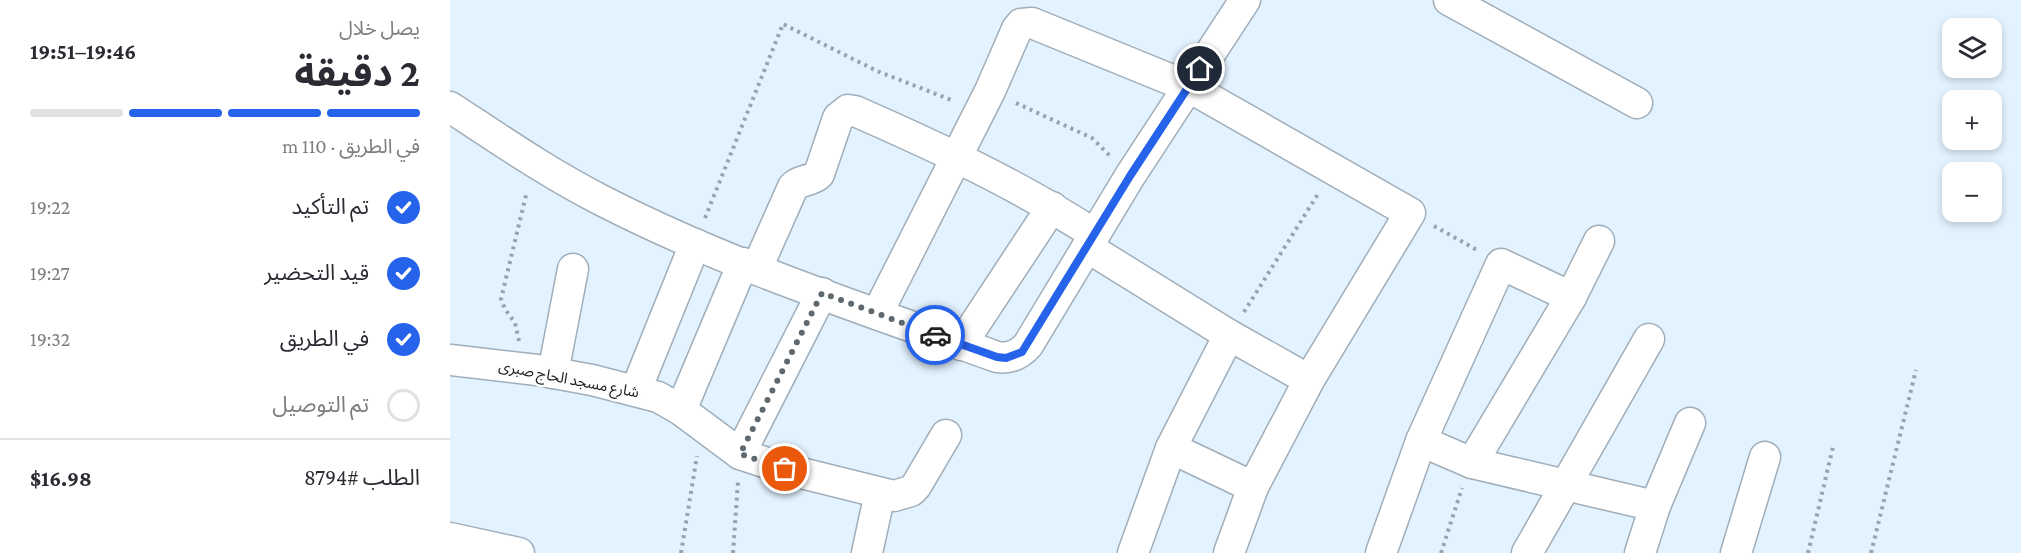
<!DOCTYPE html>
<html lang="ar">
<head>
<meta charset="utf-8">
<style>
  body { margin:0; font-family:"Crimson Pro","Noto Sans Arabic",serif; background:#f7f7f7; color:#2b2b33; direction:rtl; height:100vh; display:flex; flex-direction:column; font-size:22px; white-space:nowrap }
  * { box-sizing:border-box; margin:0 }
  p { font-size:20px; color:#7c7c81 }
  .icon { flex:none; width:33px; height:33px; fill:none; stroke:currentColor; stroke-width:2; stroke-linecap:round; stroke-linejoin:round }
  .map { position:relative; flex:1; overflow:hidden; direction:ltr }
  .sheet { display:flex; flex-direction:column; background:#fff; width:450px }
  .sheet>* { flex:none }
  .tools { position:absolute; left:1492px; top:18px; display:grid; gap:12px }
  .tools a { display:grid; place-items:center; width:60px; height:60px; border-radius:12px; background:#fff; box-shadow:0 3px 9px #0003; font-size:30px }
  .pin { position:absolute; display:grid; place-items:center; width:51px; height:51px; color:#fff; margin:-26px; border:3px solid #fff; border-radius:50%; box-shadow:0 2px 6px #0007 }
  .courier { position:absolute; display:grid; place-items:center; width:60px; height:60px; margin:-30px; border:4px solid #2563eb; border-radius:50%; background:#fff; color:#222; box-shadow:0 2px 8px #0007 }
  .headline em { font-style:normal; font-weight:700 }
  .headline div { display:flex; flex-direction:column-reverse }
  .headline { display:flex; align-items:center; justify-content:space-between; height:102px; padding:0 30px }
  h1 { font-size:39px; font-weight:700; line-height:45px }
  .bar { display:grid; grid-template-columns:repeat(4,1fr); gap:9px 6px; align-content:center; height:72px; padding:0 30px }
  .bar i { height:8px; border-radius:4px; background:#e1e1e2 }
  .bar .on { background:#2563eb }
  .bar p { grid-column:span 4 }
  .line { display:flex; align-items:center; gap:15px; padding:0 30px; border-top:2px solid #e1e1e2 }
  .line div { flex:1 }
  ol { padding:0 30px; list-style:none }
  li { display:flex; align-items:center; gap:18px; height:66px }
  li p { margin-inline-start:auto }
  li .icon { padding:6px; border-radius:50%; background:#2563eb; color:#fff; stroke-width:4 }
  li:last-child { color:#7c7c81 }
  li i { width:33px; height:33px; border:3px solid #e1e1e2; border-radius:50% }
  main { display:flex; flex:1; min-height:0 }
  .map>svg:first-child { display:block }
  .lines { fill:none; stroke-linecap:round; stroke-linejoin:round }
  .minor-casing { stroke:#a0aeb9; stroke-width:33 }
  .path { stroke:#97a2ac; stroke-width:4; stroke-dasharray:3 4.5; stroke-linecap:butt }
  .minor { stroke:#fff; stroke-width:30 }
  .done { stroke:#5e686f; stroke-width:6; stroke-dasharray:0 10.8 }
  .route { stroke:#2563eb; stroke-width:8 }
  .labels { text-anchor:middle; stroke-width:5; stroke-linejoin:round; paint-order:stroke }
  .street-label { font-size:15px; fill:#171d21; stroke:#fdfdfd }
</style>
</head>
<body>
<main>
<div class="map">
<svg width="1571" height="553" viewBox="0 0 1571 553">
  <rect width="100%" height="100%" fill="#e3f2ff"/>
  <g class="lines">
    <defs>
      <g id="minor">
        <path d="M 999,0 L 1187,103"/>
        <path d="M 0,107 C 49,139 98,173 151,200 C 277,265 414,309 547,357 C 560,359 569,355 578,345 L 680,176 L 795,0"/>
        <path d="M 637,247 L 779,335 L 859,380"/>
        <path d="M 307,268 L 343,187 C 350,179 361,182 369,174 L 388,118 L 398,110 L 405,111 C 489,148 567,184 644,234"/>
        <path d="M 427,314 L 540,91 L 567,29 L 571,24 L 582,23 L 739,87 L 960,213 L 859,380 L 803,487 L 779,553"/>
        <path d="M 511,345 L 602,207"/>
        <path d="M 0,360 L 87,370 L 142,380 L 208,397 L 231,410 L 290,454 L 335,469 L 444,496 L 461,491 L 466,486 L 496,435"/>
        <path d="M 103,373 L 123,269"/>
        <path d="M 186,390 L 245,244"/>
        <path d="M 231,410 L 293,263"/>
        <path d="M 971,441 L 1022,463 L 1205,506 L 1190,553"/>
        <path d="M 721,448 L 803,487"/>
        <path d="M 290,454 L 372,293"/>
        <path d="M 1022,463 L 1121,297 L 1149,241"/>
        <path d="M 1205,506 L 1240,423"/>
        <path d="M 0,538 L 69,553"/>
        <path d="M 417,553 L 430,493"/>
        <path d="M 683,553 L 721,448 L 779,335"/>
        <path d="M 931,553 L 971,441 L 1051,264 L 1121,297"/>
        <path d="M 1077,553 L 1199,339"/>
        <path d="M 1286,553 L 1315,457"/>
      </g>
    </defs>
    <!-- minor casing -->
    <use href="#minor" class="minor-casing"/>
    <!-- path -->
    <g class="path">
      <path d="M 566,103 L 642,138 L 660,156"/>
      <path d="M 255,218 L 333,24 L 427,71 L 504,101"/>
      <path d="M 984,226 L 1027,250"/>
      <path d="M 794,312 L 868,194"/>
      <path d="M 69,341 L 65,323 L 55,309 L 51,299 L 77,191"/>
      <path d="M 231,553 L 247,456"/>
      <path d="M 283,553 L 288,482"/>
      <path d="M 991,553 L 1012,488"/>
      <path d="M 1358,553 L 1383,447"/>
      <path d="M 1421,553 L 1466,370"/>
    </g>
    <!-- minor -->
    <use href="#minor" class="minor"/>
  </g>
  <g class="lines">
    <!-- done -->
    <path class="done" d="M 335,469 L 290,454 L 372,293 L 485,335"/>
    <!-- route -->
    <path class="route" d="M 485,335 L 547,357 L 556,358 L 572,352 L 680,176 L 750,69"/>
  </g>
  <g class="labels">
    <!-- street labels -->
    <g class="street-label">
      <text transform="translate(119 379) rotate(11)" y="5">شارع مسجد الحاج صبرى</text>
    </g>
  </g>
</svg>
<div class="tools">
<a><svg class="icon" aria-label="layers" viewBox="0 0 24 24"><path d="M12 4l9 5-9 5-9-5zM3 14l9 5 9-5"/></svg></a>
<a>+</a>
<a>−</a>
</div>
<div class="pin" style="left:335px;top:469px;background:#ea580c"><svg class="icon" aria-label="bag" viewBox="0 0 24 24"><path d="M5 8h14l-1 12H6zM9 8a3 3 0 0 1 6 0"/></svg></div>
<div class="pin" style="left:750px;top:69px;background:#1f2937"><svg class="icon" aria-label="home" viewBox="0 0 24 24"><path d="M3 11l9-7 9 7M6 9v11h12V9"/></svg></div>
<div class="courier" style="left:485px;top:335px"><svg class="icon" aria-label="car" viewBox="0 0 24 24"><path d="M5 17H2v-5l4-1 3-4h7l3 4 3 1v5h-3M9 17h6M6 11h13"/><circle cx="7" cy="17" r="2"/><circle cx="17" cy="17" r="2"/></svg></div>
</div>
<section class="sheet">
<div class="headline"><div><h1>2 دقيقة</h1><p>يصل خلال</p></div><em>19:46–19:51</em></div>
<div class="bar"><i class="on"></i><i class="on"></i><i class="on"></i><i></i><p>في الطريق · 110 m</p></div>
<ol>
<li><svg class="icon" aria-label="check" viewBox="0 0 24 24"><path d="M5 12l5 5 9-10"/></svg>تم التأكيد<p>19:22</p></li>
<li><svg class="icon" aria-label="check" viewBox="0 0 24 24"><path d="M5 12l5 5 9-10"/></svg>قيد التحضير<p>19:27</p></li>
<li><svg class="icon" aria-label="check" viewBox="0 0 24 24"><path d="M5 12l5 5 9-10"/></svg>في الطريق<p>19:32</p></li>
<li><i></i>تم التوصيل</li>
</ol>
<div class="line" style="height:78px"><div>الطلب #8794</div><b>$16.98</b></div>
</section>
</main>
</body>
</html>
